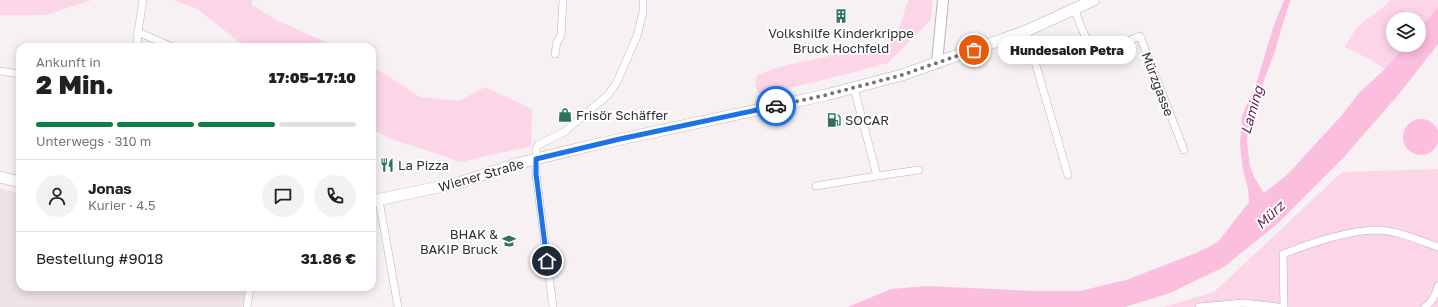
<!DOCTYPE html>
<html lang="de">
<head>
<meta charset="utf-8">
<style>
  body { margin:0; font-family:"Golos Text",sans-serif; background:#f2f2f2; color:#202124; height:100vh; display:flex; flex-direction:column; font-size:15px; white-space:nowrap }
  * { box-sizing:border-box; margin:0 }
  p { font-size:13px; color:#757577 }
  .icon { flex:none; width:22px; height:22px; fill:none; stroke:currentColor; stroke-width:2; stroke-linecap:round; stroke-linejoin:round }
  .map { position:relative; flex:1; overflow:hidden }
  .details { position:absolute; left:16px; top:43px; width:360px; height:248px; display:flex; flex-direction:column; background:#fff; border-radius:12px; box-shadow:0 2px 10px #0003 }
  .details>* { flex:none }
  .tools { position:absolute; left:1386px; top:12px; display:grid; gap:8px }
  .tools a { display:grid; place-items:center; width:40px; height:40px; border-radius:50%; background:#fff; box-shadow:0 2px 10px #0003; font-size:20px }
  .pin { position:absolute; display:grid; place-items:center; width:34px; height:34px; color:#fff; margin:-17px; border:2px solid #fff; border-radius:50%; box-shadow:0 1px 4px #0007 }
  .courier { position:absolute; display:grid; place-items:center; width:40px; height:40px; margin:-20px; border:3px solid #1a73e8; border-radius:50%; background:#fff; color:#222; box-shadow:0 1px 5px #0007 }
  .bubble { position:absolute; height:28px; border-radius:14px; background:#fff; box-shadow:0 2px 10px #0003; font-size:13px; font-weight:800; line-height:28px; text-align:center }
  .overview em { font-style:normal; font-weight:800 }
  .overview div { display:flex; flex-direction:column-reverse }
  .overview { display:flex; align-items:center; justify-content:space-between; height:68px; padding:0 20px }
  h1 { font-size:26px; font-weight:800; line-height:30px }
  .bar { display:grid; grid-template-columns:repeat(4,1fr); gap:6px 4px; align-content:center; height:48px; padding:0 20px }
  .bar i { height:5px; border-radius:3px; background:#e0e0e0 }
  .bar .selected { background:#0b8043 }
  .bar p { grid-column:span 4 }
  .line { display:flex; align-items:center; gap:10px; padding:0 20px; border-top:1px solid #e0e0e0 }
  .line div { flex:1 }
  .round { display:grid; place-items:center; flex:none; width:42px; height:42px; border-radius:21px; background:#f2f2f2 }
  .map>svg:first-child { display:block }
  .built { fill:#eee1e7 }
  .green { fill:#fcd5e8 }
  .water { fill:#fbbede }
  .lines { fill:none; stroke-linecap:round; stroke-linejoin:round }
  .minor-casing { stroke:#b8b3b5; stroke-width:8 }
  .secondary-casing { stroke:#b8b3b5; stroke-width:12 }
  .primary-casing { stroke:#b8b3b5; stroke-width:12 }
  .minor { stroke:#fff; stroke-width:7 }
  .secondary { stroke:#fff; stroke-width:10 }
  .primary { stroke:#fff; stroke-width:11 }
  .done { stroke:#767475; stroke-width:4; stroke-dasharray:0 7.2 }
  .route { stroke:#1a73e8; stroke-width:5 }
  .labels { text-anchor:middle; stroke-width:4; stroke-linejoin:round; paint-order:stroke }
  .poi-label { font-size:13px; fill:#313030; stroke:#fff; text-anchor:start }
  .street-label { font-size:13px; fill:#313030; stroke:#fff }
  .water-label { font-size:14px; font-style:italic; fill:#701b51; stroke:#fff }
</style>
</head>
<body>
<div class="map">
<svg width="1438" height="307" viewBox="0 0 1438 307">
  <rect width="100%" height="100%" fill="#f7f1f4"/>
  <!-- built -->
  <path class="built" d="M 0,188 L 20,194 L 20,287 L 247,287 L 243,307 L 0,307 Z"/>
  <!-- green -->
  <g class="green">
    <path d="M 0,0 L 92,0 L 45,15 L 0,15 Z"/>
    <path d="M 173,0 L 252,0 L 252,5 L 276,20 L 337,47 L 246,47 L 197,9 Z"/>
    <path d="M 909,0 L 933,0 L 931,20 L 888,63 L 812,83 L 759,93 C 754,88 755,81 757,75 C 778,66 802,62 825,57 C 844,53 881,51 894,36 C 903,26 902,12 909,0 Z"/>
    <path d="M 1390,0 L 1438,0 L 1438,7 L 1419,30 L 1419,19 L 1393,19 L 1393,45 L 1406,45 L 1385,69 L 1371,60 L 1345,47 C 1350,37 1356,27 1366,20 C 1375,12 1382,10 1390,0 Z"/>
    <path d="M 372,66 L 420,97 L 459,101 L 485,87 L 532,109 L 531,146 L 461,162 L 388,138 L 372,129 Z"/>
    <path d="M 1438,169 L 1438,307 L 1163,307 L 1214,292 L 1342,172 Z"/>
  </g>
  <!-- water -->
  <g class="water">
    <path d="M 1284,0 L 1291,0 L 1285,16 L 1275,51 L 1249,120 L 1247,142 L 1250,166 L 1254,177 L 1264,193 L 1287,175 L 1342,115 L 1359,93 L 1385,69 L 1406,45 L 1419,45 L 1419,30 L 1438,7 L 1438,44 L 1399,94 L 1344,157 L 1276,225 L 1224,267 L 1170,293 L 1125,307 L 848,307 L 891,289 L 926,286 L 1034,291 L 1080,291 L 1126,280 L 1196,253 L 1218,242 L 1249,202 L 1248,189 L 1243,170 L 1240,144 L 1242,116 L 1257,81 L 1273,28 Z"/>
    <circle cx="1421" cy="137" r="18"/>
  </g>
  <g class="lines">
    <defs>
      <g id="minor">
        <path d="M 1075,10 C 1078,19 1086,44 1095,49 C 1104,53 1130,40 1140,36 L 1184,150"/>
        <path d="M 1026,31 L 1068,175"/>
        <path d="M 138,32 L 172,47"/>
        <path d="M 137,47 L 138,32 L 143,0"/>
        <path d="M 555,54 L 557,42 L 561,36 L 563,0"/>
        <path d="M 0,71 L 20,74"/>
        <path d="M 854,88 L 877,176 L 919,170"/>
        <path d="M 816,186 L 877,176"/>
        <path d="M 379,200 L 398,307"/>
        <path d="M 247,307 L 250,287"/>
        <path d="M 553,307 L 536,174 L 536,149 L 538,145 L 564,132 L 608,95 L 617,82 L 637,36 L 643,12 L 643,0"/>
        <path d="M 1199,307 L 1244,303 L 1278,307"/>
        <path d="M 1284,307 L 1283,254 C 1311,243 1345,231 1375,230 C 1396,230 1419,240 1438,247"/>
        <path d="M 1425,307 C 1432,302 1436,294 1438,286"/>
      </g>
      <path id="secondary" d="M 937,63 L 943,0"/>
      <g id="primary">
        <path d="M 0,177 L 20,182"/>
        <path d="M 372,201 L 458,183 L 520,163 L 589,146 L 826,95 L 902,75 L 1026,31 L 1094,0"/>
      </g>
    </defs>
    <!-- minor casing -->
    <use href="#minor" class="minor-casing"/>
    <!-- secondary casing -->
    <use href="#secondary" class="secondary-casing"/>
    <!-- primary casing -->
    <use href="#primary" class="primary-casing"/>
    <!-- minor -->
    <use href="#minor" class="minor"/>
    <!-- secondary -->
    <use href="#secondary" class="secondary"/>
    <!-- primary -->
    <use href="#primary" class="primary"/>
  </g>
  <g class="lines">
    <!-- done -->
    <path class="done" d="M 776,106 L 826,95 L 902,75 L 974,50"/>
    <!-- route -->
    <path class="route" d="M 547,261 L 536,174 L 536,159 L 620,139 L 776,106"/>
  </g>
  <!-- icons -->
  <defs>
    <symbol id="building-bare" viewBox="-9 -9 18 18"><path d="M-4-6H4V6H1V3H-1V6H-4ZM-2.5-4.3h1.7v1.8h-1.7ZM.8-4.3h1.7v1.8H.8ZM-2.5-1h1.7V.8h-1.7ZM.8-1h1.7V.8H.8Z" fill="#2f7161" stroke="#fff" stroke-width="2.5" paint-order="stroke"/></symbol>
    <symbol id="shop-bare" viewBox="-9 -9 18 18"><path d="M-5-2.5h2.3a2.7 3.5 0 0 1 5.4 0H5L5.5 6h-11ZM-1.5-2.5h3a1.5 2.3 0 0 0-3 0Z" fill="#2f7161" stroke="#fff" stroke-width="2.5" paint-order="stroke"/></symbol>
    <symbol id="fuel-bare" viewBox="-9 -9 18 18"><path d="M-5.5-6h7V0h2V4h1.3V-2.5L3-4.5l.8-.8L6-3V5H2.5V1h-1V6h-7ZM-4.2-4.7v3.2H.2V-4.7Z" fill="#2f7161" stroke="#fff" stroke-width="2.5" paint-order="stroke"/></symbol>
    <symbol id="restaurant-bare" viewBox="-9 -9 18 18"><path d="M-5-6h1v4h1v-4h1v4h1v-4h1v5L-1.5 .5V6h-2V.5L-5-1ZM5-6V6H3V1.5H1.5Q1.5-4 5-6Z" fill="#2f7161" stroke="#fff" stroke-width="2.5" paint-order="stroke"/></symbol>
    <symbol id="school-bare" viewBox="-9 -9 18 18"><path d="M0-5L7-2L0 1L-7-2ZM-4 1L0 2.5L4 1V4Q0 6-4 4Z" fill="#2f7161" stroke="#fff" stroke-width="2.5" paint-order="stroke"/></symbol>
  </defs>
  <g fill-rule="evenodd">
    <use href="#building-bare" x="831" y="6" width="20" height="20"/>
    <use href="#shop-bare" x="555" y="105" width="20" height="20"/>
    <use href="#fuel-bare" x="824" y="110" width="20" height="20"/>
    <use href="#restaurant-bare" x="377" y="155" width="20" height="20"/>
    <use href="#school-bare" x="499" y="231" width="20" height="20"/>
  </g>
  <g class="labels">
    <!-- poi labels -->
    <g class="poi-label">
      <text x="841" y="38" text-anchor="middle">Volkshilfe Kinderkrippe<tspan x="841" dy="15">Bruck Hochfeld</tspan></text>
      <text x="576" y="120">Frisör Schäffer</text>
      <text x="845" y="125">SOCAR</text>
      <text x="398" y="170">La Pizza</text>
      <text x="498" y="239" text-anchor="end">BHAK &amp;<tspan x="498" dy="15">BAKIP Bruck</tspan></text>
    </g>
    <!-- street labels -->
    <g class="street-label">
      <text transform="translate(1158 84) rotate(69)" y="5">Mürzgasse</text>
      <text transform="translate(481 175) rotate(-16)" y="5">Wiener Straße</text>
    </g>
    <!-- water labels -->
    <g class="water-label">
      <text transform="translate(1252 110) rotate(-74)" y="5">Laming</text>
      <text transform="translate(1270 215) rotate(-43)" y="5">Mürz</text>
    </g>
  </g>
</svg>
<div class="tools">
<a><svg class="icon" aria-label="layers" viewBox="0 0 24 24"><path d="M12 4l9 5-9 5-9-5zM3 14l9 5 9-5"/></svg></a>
</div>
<div class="pin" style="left:974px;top:50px;background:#ea580c"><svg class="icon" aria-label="bag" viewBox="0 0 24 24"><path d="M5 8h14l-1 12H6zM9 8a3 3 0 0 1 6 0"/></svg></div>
<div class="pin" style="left:547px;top:261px;background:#1f2937"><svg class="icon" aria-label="home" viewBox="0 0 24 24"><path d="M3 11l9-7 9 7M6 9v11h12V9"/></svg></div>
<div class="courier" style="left:776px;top:106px"><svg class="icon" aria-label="car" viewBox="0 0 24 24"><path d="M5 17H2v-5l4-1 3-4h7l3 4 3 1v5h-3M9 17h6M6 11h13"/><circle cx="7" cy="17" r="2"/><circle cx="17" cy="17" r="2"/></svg></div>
<div class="bubble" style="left:998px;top:36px;width:138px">Hundesalon Petra</div>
<section class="details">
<div class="overview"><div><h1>2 Min.</h1><p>Ankunft in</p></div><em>17:05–17:10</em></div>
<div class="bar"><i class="selected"></i><i class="selected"></i><i class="selected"></i><i></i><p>Unterwegs · 310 m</p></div>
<div class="line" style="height:72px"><a class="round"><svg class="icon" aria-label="person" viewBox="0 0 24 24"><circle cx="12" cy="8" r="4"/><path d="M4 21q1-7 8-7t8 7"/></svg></a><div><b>Jonas</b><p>Kurier · 4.5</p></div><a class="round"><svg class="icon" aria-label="chat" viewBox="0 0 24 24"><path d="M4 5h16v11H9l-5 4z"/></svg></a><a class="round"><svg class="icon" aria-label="phone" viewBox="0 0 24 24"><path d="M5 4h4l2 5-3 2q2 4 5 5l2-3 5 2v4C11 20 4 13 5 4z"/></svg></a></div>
<div class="line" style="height:52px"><div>Bestellung #9018</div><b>31.86 €</b></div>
</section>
</div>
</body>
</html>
